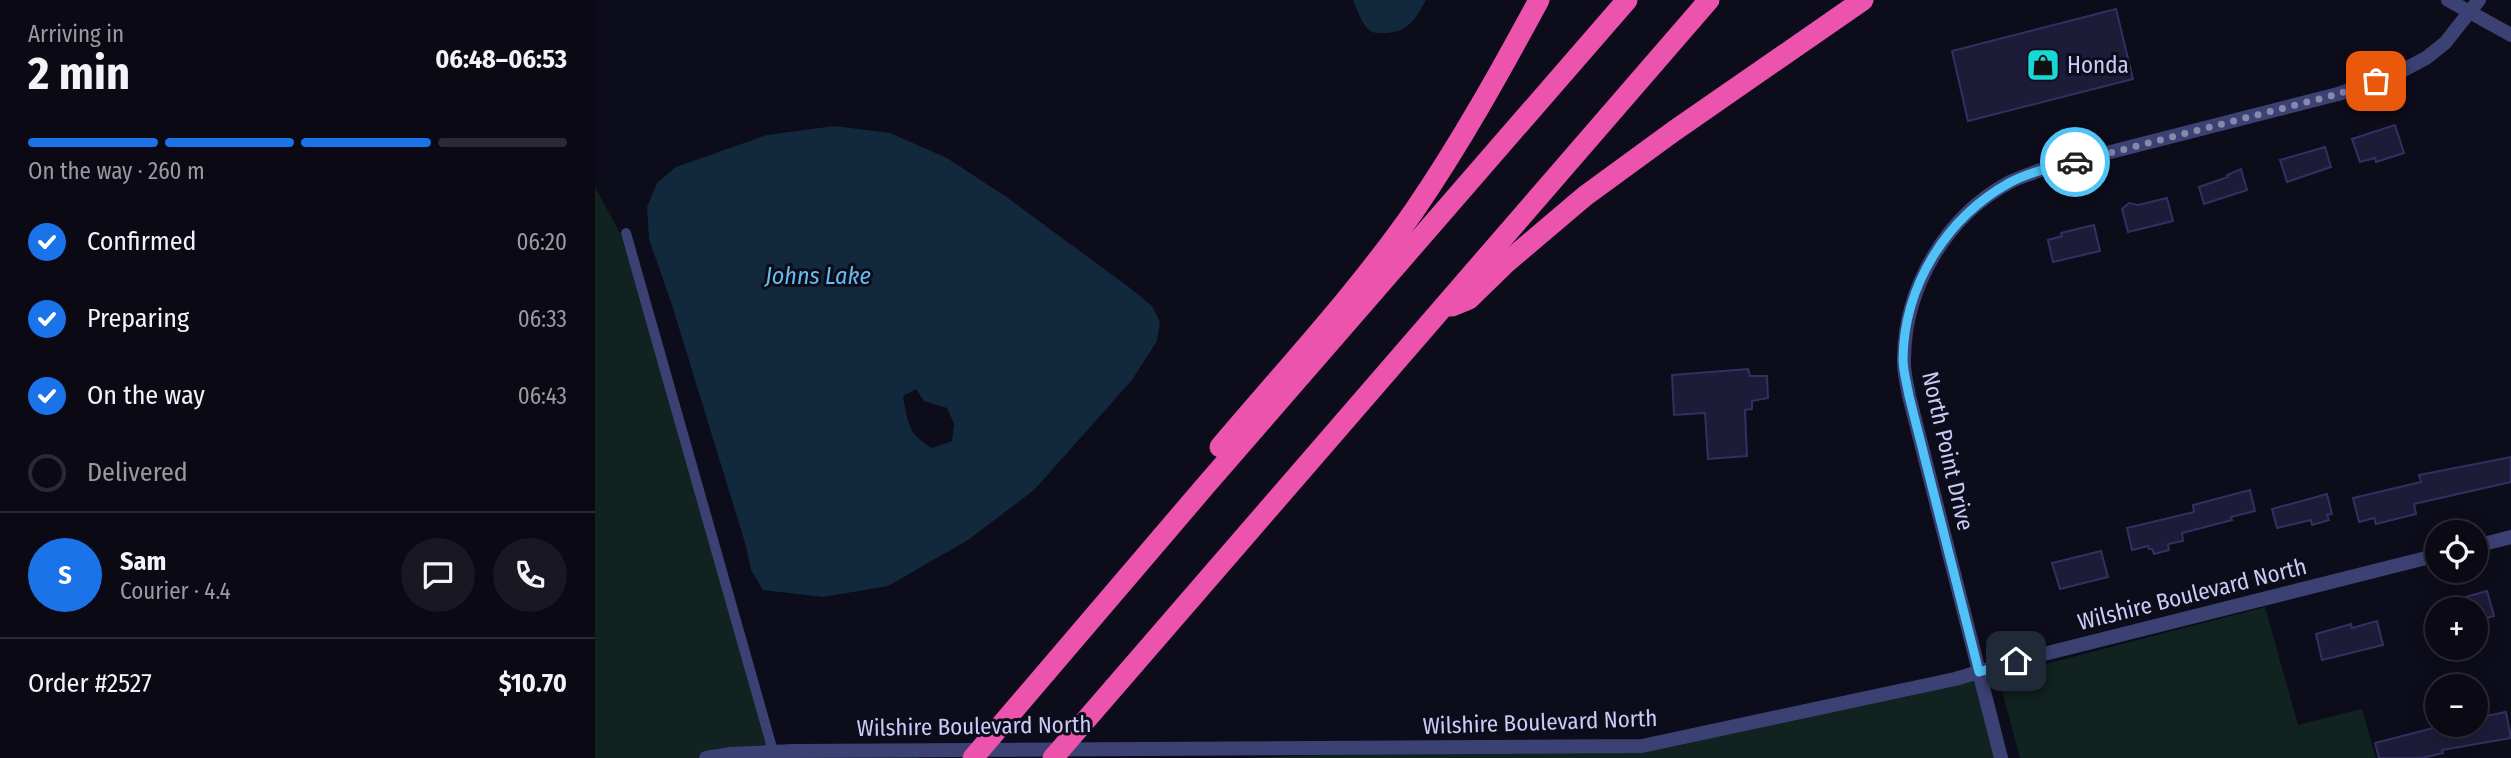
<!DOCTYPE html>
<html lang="en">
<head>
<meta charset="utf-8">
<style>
  body { margin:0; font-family:"Fira Sans Condensed",sans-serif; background:#181722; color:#f1f3f6; height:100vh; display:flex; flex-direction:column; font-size:26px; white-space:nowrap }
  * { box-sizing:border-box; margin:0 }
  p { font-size:23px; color:#999aa0 }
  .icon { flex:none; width:38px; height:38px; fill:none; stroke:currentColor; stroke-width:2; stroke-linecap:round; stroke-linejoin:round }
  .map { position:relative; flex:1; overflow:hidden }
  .details { display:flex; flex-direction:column; background:#0a0914; width:595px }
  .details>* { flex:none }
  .buttons { position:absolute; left:1830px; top:520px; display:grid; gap:14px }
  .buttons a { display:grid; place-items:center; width:63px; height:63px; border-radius:50%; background:#0a0914; box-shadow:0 4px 18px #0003,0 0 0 2px #2a2a34; font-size:35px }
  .pin { position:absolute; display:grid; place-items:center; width:60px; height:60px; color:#fff; margin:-30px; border-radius:14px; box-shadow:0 4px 10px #0006 }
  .courier { position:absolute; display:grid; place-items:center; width:70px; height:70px; margin:-35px; border:5px solid #4fc3f7; border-radius:50%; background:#fff; color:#222; box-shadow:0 2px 9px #0007 }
  .summary em { font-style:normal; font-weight:700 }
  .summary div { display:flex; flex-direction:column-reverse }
  .summary { display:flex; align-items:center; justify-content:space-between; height:119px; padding:0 28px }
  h1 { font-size:46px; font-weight:700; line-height:52px }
  .bar { display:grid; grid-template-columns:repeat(4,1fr); gap:10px 7px; align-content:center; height:84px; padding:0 28px }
  .bar i { height:9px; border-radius:5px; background:#2a2a34 }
  .bar .current { background:#1a73e8 }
  .bar p { grid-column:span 4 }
  .line { display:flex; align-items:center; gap:18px; padding:0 28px; border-top:2px solid #2a2a34 }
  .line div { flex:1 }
  .round { display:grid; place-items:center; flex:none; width:74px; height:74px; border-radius:37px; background:#181722 }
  ol { padding:0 28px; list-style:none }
  li { display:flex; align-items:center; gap:21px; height:77px }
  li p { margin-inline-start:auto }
  li .icon { padding:7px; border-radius:50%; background:#1a73e8; color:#fff; stroke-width:4 }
  li:last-child { color:#999aa0 }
  li i { width:38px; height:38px; border:4px solid #2a2a34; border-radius:50% }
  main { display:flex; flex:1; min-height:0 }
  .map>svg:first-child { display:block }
  .green { fill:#102320 }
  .water { fill:#12283d; fill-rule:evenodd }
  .building { fill:#1d1b38; stroke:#342f62; stroke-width:2 }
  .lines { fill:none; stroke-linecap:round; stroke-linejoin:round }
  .service { stroke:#3c4173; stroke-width:10 }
  .minor { stroke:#3c4173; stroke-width:14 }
  .tertiary { stroke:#3c4173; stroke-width:14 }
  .motorway { stroke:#ec53ad; stroke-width:21 }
  .done { stroke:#8888ab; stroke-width:7; stroke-dasharray:0 12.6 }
  .route { stroke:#4fc3f7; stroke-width:9 }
  .labels { text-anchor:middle; stroke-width:6; stroke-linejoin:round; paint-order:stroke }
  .poi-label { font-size:23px; fill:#cbcbf9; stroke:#0d0c1a; text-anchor:start }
  .street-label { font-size:23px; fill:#cbcbf9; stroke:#0d0c1a }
  .water-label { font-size:24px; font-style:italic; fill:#64bded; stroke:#0d0c1a }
</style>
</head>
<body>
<main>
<section class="details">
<div class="summary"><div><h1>2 min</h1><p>Arriving in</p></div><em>06:48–06:53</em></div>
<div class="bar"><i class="current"></i><i class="current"></i><i class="current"></i><i></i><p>On the way · 260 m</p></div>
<ol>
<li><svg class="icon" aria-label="check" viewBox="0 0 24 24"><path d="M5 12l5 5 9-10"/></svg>Confirmed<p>06:20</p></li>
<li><svg class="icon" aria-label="check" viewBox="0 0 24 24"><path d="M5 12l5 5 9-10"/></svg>Preparing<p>06:33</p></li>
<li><svg class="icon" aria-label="check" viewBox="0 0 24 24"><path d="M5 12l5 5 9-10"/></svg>On the way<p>06:43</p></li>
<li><i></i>Delivered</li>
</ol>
<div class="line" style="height:126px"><b class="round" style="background:#1a73e8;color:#fff">S</b><div><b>Sam</b><p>Courier · 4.4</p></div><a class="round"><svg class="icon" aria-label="chat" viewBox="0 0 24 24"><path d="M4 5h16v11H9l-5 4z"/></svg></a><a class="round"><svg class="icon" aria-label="phone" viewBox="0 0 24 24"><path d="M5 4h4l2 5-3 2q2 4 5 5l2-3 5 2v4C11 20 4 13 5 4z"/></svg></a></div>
<div class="line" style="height:91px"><div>Order #2527</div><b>$10.70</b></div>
</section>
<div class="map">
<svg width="1916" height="758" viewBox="0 0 1916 758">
  <rect width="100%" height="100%" fill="#0d0c1a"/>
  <!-- green -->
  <g class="green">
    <path d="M 0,187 L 26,235 L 178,751 L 329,750 L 322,758 L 0,758 Z"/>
    <path d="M 1670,607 L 1703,725 L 1767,709 L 1781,758 L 1425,758 L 1407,691 L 1406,687 L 1413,677 L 1435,668 Z"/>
    <path d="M 1384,672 L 1406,758 L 649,758 L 897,749 L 1025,747 Z"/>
  </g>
  <!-- water -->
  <g class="water">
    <path d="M 758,0 L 831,0 C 821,18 813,33 790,33 C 784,33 779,34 774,30 C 766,23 762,9 758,0 Z"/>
    <path d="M 239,126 L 295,133 L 352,158 L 410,196 L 535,288 L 557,306 L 565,322 L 562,341 L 537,380 L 439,490 L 373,540 L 293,586 L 228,597 L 168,590 L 156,570 L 151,546 L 77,305 L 54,239 L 52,207 L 62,183 L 81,167 L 172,135 ZM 321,389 L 329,401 L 352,408 L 359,424 L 357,441 L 337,448 C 313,435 313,422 308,396 Z"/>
  </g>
  <!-- building -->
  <g class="building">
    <path d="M 1521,9 L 1538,79 L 1373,121 L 1357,51 Z"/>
    <path d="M 1800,125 L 1809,153 L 1781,162 L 1780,158 L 1765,162 L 1757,139 Z"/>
    <path d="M 1730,147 L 1736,167 L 1692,182 L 1685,160 Z"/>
    <path d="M 1646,169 L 1652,190 L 1609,204 L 1604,187 L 1633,177 L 1632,175 Z"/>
    <path d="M 1572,198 L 1578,221 L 1533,232 L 1527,209 L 1534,203 L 1543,205 Z"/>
    <path d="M 1499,225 L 1505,251 L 1458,262 L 1453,240 L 1467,236 L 1466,233 Z"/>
    <path d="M 1153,369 L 1155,376 L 1172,376 L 1173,398 L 1157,401 L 1157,409 L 1150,410 L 1152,456 L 1113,459 L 1110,413 L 1079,415 L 1077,375 Z"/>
    <path d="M 1916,457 L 1916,482 L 1819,504 L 1821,514 L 1781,524 L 1779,518 L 1764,522 L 1758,498 L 1826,482 L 1824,475 Z"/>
    <path d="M 1655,490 L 1660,511 L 1636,517 L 1637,520 L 1587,533 L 1588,541 L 1573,544 L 1574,550 L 1559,554 L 1557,549 L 1554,549 L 1553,546 L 1537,550 L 1532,528 L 1599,512 L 1598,505 Z"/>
    <path d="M 1732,494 L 1737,514 L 1732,515 L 1734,520 L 1717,525 L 1716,520 L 1682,528 L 1677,509 Z"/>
    <path d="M 1506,551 L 1513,577 L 1465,589 L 1457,563 Z"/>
    <path d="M 1892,591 L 1899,616 L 1881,621 L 1881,609 L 1842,609 L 1842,605 Z"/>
    <path d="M 1782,621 L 1788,645 L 1727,660 L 1721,634 L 1756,624 L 1757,628 Z"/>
    <path d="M 1911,712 L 1916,738 L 1847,750 L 1848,753 L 1827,758 L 1784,758 L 1780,743 L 1854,724 L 1881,724 L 1881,718 Z"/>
  </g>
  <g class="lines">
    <!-- service -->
    <path class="service" d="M 31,233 L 178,751"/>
    <!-- minor -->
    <g class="minor">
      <path d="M 1881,546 L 1916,537"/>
      <path d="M 111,758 L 136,754 L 198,751 L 1047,746 L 1360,679 L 1421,661 L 1843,555"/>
    </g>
    <!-- tertiary -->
    <g class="tertiary">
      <path d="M 1853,0 L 1916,35"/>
      <path d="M 1406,758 L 1314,396 C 1312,384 1308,370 1309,358 C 1310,287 1351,216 1415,182 C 1425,177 1436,174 1445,170 L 1743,94 L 1799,75 L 1831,58 L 1850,43 L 1884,0"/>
    </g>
    <!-- motorway -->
    <g class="motorway">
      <path d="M 857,306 L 874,299 L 911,263 L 990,196 L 1079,131 L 1268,0"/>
      <path d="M 625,447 C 690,370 761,294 819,211 C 865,144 905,72 944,0"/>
      <path d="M 378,758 L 611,485 L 1032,0"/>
      <path d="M 458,758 L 1114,0"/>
    </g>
  </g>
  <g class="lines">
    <!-- done -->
    <path class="done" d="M 1480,162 L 1743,94 L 1781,81"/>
    <!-- route -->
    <path class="route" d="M 1421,661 L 1384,672 L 1314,396 C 1312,384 1308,371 1308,359 C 1309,286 1351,218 1414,183 C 1434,172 1458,167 1480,162"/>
  </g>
  <!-- icons -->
  <defs>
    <symbol id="shop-square" viewBox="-11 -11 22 22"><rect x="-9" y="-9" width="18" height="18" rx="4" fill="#18d8d5" stroke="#0d0c1a"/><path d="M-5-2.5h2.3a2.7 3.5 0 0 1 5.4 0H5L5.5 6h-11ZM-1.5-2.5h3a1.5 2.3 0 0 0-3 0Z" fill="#111"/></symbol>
  </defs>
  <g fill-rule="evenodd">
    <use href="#shop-square" x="1429" y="46" width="38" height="38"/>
  </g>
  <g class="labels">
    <!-- poi labels -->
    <g class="poi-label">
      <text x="1472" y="73">Honda</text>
    </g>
    <!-- street labels -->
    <g class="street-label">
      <text transform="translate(1353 451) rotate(77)" y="8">North Point Drive</text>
      <text transform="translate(1597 594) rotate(-14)" y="8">Wilshire Boulevard North</text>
      <text transform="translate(945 722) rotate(-2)" y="8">Wilshire Boulevard North</text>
      <text transform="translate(379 726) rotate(-1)" y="8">Wilshire Boulevard North</text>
    </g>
    <!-- water labels -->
    <g class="water-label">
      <text x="223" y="284">Johns Lake</text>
    </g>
  </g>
</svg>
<div class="buttons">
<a><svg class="icon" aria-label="locate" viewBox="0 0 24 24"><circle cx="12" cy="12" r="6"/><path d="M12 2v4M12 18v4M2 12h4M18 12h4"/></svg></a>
<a>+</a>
<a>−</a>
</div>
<div class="pin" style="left:1781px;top:81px;background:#ea580c"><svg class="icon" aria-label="bag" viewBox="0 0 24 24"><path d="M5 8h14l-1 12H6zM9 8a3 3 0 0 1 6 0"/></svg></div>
<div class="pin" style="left:1421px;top:661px;background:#1f2937"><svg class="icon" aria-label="home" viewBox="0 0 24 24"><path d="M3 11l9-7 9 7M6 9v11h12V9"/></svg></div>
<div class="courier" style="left:1480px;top:162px"><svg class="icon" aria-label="car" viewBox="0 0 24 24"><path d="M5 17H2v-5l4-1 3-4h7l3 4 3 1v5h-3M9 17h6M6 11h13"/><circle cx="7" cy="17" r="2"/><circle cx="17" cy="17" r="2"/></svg></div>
</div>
</main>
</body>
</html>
